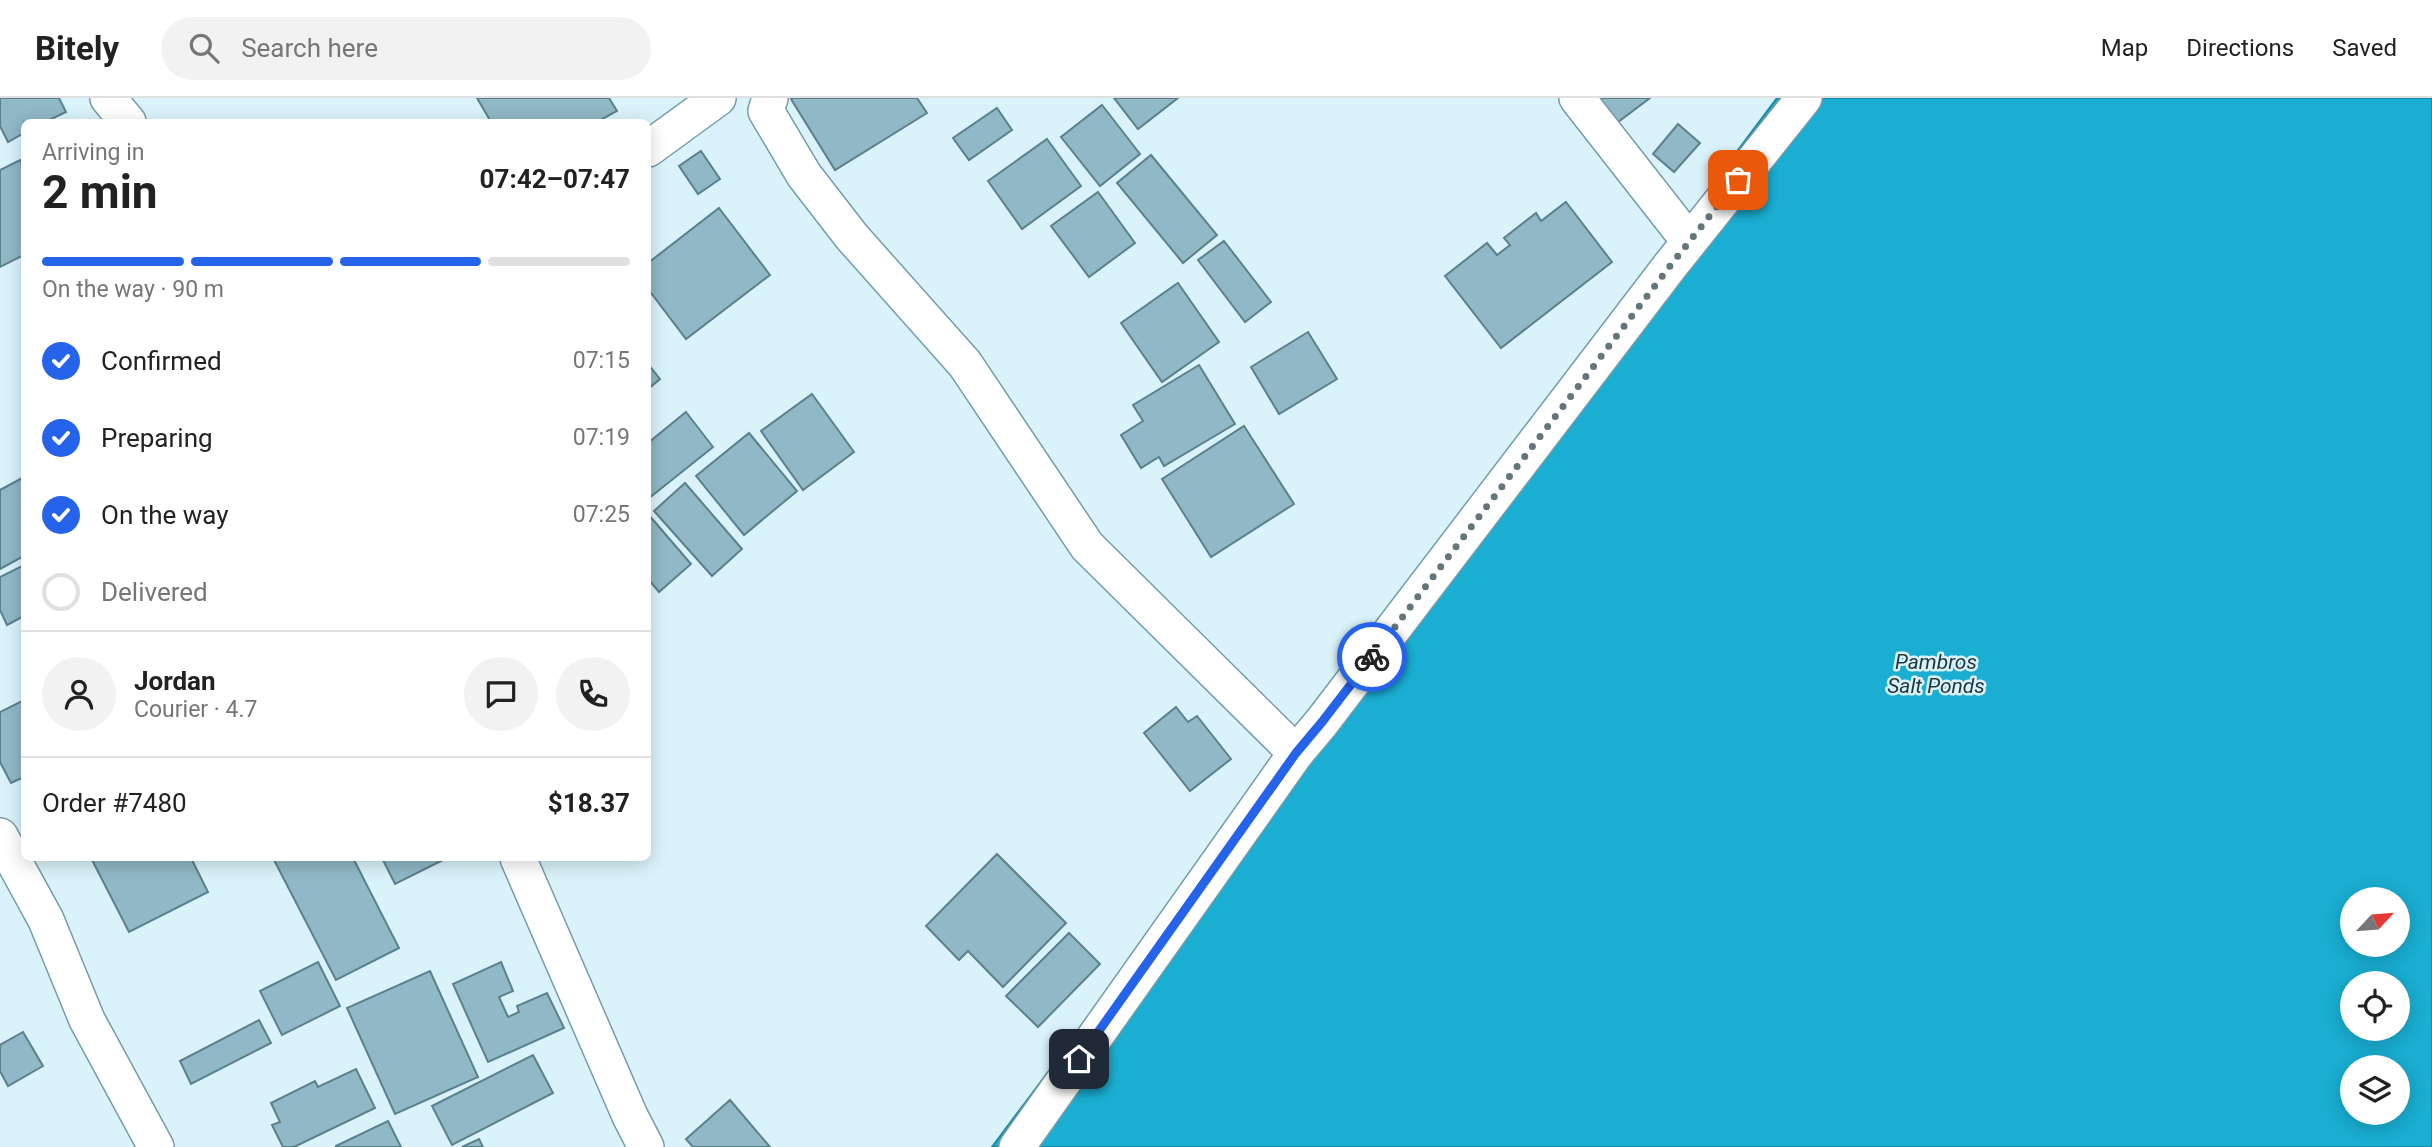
<!DOCTYPE html>
<html lang="en">
<head>
<meta charset="utf-8">
<style>
  body { margin:0; font-family:Roboto,sans-serif; background:#f2f2f2; color:#222; height:100vh; display:flex; flex-direction:column; font-size:26px; white-space:nowrap }
  * { box-sizing:border-box; margin:0 }
  p { font-size:23px; color:#767676 }
  .icon { flex:none; width:38px; height:38px; fill:none; stroke:currentColor; stroke-width:2; stroke-linecap:round; stroke-linejoin:round }
  .map { position:relative; flex:1; overflow:hidden }
  .details { position:absolute; left:21px; top:21px; width:630px; height:742px; display:flex; flex-direction:column; background:#fff; border-radius:10px; box-shadow:0 4px 18px #0003 }
  .details>* { flex:none }
  .needle { width:46px; rotate:64deg }
  .controls { position:absolute; left:2340px; top:789px; display:grid; gap:14px }
  .controls a { display:grid; place-items:center; width:70px; height:70px; border-radius:50%; background:#fff; box-shadow:0 4px 18px #0003; font-size:35px }
  .pin { position:absolute; display:grid; place-items:center; width:60px; height:60px; color:#fff; margin:-30px; border-radius:14px; box-shadow:0 4px 10px #0006 }
  .courier { position:absolute; display:grid; place-items:center; width:70px; height:70px; margin:-35px; border:5px solid #2563eb; border-radius:50%; background:#fff; color:#222; box-shadow:0 2px 9px #0007 }
  .head em { font-style:normal; font-weight:700 }
  .head div { display:flex; flex-direction:column-reverse }
  .head { display:flex; align-items:center; justify-content:space-between; height:119px; padding:0 21px }
  h1 { font-size:46px; font-weight:700; line-height:52px }
  .bar { display:grid; grid-template-columns:repeat(4,1fr); gap:10px 7px; align-content:center; height:84px; padding:0 21px }
  .bar i { height:9px; border-radius:5px; background:#e0e0e0 }
  .bar .on { background:#2563eb }
  .bar p { grid-column:span 4 }
  .line { display:flex; align-items:center; gap:18px; padding:0 21px; border-top:2px solid #e0e0e0 }
  .line div { flex:1 }
  .round { display:grid; place-items:center; flex:none; width:74px; height:74px; border-radius:37px; background:#f2f2f2 }
  ol { padding:0 21px; list-style:none }
  li { display:flex; align-items:center; gap:21px; height:77px }
  li p { margin-inline-start:auto }
  li .icon { padding:7px; border-radius:50%; background:#2563eb; color:#fff; stroke-width:4 }
  li:last-child { color:#767676 }
  li i { width:38px; height:38px; border:4px solid #e0e0e0; border-radius:50% }
  header { display:flex; align-items:center; gap:42px; box-sizing:border-box; height:98px; padding:0 35px; background:#fff; border-bottom:2px solid #e0e0e0 }
  header strong { font-size:33px }
  nav { display:flex; gap:38px; margin-inline-start:auto; font-size:24px }
  .search { width:490px; height:63px; background:#f2f2f2; display:flex; align-items:center; gap:18px; box-sizing:border-box; padding:0 24px; border-radius:38px; color:#767676; font-size:26px }
  .map>svg:first-child { display:block }
  .water { fill:#19aed2; stroke:#1c89a4; stroke-width:2; fill-rule:evenodd }
  .building { fill:#90b8c6; stroke:#5a818e; stroke-width:2 }
  .lines { fill:none; stroke-linecap:round; stroke-linejoin:round }
  .minor-casing { stroke:#749ca9; stroke-width:38 }
  .minor { stroke:#fff; stroke-width:35 }
  .done { stroke:#62767c; stroke-width:7; stroke-dasharray:0 12.6 }
  .route { stroke:#2563eb; stroke-width:9 }
  .labels { text-anchor:middle; stroke-width:5; stroke-linejoin:round; paint-order:stroke }
  .water-label { font-size:21px; font-style:italic; fill:#1f353c; stroke:#daf3fb }
</style>
</head>
<body>
<header>
<strong>Bitely</strong>
<div class="search"><svg class="icon" aria-label="search" viewBox="0 0 24 24"><circle cx="10" cy="10" r="6"/><path d="M15 15l6 6"/></svg>Search here</div>
<nav><a>Map</a><a>Directions</a><a>Saved</a></nav>
</header>
<div class="map">
<svg width="2432" height="1049" viewBox="0 0 2432 1049">
  <rect width="100%" height="100%" fill="#daf3fb"/>
  <!-- water -->
  <path class="water" d="M 1777,0 L 2432,0 L 2432,1049 L 992,1049 ZM 2352,802 L 2398,802 L 2398,847 L 2352,847 ZM 2352,886 L 2398,886 L 2398,931 L 2352,931 ZM 2352,970 L 2398,970 L 2398,1015 L 2352,1015 Z"/>
  <!-- building -->
  <g class="building">
    <path d="M 0,0 L 59,0 L 66,14 L 45,24 L 24,24 L 24,35 L 8,44 L 0,28 Z"/>
    <path d="M 477,0 L 609,0 L 617,13 L 597,24 L 491,24 Z"/>
    <path d="M 794,0 L 917,0 L 927,15 L 835,72 L 791,1 Z"/>
    <path d="M 1114,0 L 1178,0 L 1138,31 Z"/>
    <path d="M 1599,0 L 1650,0 L 1618,24 Z"/>
    <path d="M 1102,7 L 1140,56 L 1100,88 L 1061,39 Z"/>
    <path d="M 997,10 L 1012,32 L 969,62 L 953,40 Z"/>
    <path d="M 1678,26 L 1700,45 L 1674,74 L 1653,56 Z"/>
    <path d="M 1047,41 L 1081,88 L 1022,131 L 988,83 Z"/>
    <path d="M 701,53 L 720,81 L 698,96 L 679,68 Z"/>
    <path d="M 1151,57 L 1217,137 L 1183,165 L 1117,85 Z"/>
    <path d="M 20,62 L 24,70 L 24,157 L 0,169 L 0,72 Z"/>
    <path d="M 1098,94 L 1135,145 L 1089,179 L 1051,128 Z"/>
    <path d="M 1566,104 L 1612,164 L 1501,250 L 1445,178 L 1487,145 L 1497,157 L 1510,147 L 1504,140 L 1536,115 L 1541,123 Z"/>
    <path d="M 719,110 L 770,177 L 686,241 L 648,191 L 648,165 Z"/>
    <path d="M 1224,143 L 1271,204 L 1245,224 L 1198,162 Z"/>
    <path d="M 1178,185 L 1219,244 L 1162,284 L 1121,225 Z"/>
    <path d="M 1308,234 L 1337,281 L 1279,316 L 1251,269 Z"/>
    <path d="M 648,266 L 660,281 L 648,291 Z"/>
    <path d="M 1199,267 L 1235,326 L 1164,368 L 1159,359 L 1141,370 L 1121,337 L 1143,323 L 1133,307 Z"/>
    <path d="M 812,296 L 854,354 L 803,392 L 761,333 Z"/>
    <path d="M 686,314 L 713,349 L 648,401 L 648,345 Z"/>
    <path d="M 1244,328 L 1294,406 L 1211,459 L 1162,381 Z"/>
    <path d="M 749,335 L 797,393 L 744,437 L 696,378 Z"/>
    <path d="M 24,379 L 24,458 L 0,471 L 0,392 Z"/>
    <path d="M 685,385 L 742,451 L 712,478 L 654,413 Z"/>
    <path d="M 648,416 L 691,466 L 659,494 L 648,481 Z"/>
    <path d="M 24,467 L 24,518 L 7,527 L 0,512 L 0,479 Z"/>
    <path d="M 24,602 L 24,679 L 11,685 L 0,664 L 0,614 Z"/>
    <path d="M 1176,609 L 1188,624 L 1197,618 L 1231,661 L 1190,693 L 1144,635 Z"/>
    <path d="M 997,756 L 1066,825 L 1003,889 L 968,853 L 959,862 L 926,828 Z"/>
    <path d="M 91,760 L 191,760 L 208,794 L 129,834 Z"/>
    <path d="M 273,760 L 353,760 L 399,850 L 336,882 Z"/>
    <path d="M 382,760 L 447,760 L 395,786 Z"/>
    <path d="M 1069,835 L 1100,866 L 1038,929 L 1006,898 Z"/>
    <path d="M 318,864 L 340,908 L 282,937 L 260,893 Z"/>
    <path d="M 501,864 L 513,893 L 499,899 L 508,919 L 519,914 L 517,908 L 547,895 L 564,930 L 488,964 L 453,886 Z"/>
    <path d="M 430,873 L 478,979 L 395,1016 L 347,910 Z"/>
    <path d="M 259,922 L 271,945 L 191,986 L 180,963 Z"/>
    <path d="M 23,934 L 43,968 L 8,988 L 0,973 L 0,947 Z"/>
    <path d="M 533,957 L 553,995 L 452,1047 L 432,1008 Z"/>
    <path d="M 356,971 L 375,1010 L 294,1049 L 283,1049 L 272,1027 L 280,1024 L 271,1005 L 315,983 L 318,989 Z"/>
    <path d="M 730,1002 L 770,1049 L 693,1049 L 686,1041 Z"/>
    <path d="M 388,1023 L 401,1049 L 336,1049 L 336,1048 Z"/>
    <path d="M 479,1041 L 483,1049 L 462,1049 Z"/>
  </g>
  <g class="lines">
    <defs>
      <g id="minor">
        <path d="M 108,0 L 128,24"/>
        <path d="M 770,0 L 766,13 L 804,77 L 852,139 L 965,266 L 1087,448 L 1296,655"/>
        <path d="M 1577,0 L 1689,143"/>
        <path d="M 648,51 L 718,0"/>
        <path d="M 0,738 L 46,822 L 87,922 L 156,1049"/>
        <path d="M 518,760 L 630,1018 L 646,1049"/>
        <path d="M 1017,1049 L 1296,655 L 1322,624 L 1670,168 L 1804,0"/>
      </g>
    </defs>
    <!-- minor casing -->
    <use href="#minor" class="minor-casing"/>
    <!-- minor -->
    <use href="#minor" class="minor"/>
  </g>
  <g class="lines">
    <!-- done -->
    <path class="done" d="M 1372,559 L 1670,168 L 1738,82"/>
    <!-- route -->
    <path class="route" d="M 1079,961 L 1296,655 L 1322,624 L 1372,559"/>
  </g>
  <g class="labels">
    <!-- water labels -->
    <g class="water-label">
      <text x="1936" y="571">Pambros<tspan x="1936" dy="24">Salt Ponds</tspan></text>
    </g>
  </g>
</svg>
<div class="controls">
<a><svg class="needle" viewBox="-14 -14 28 28"><path d="M0-13l5 13h-10z" fill="#e53935"/><path d="M0 13l5-13h-10z" fill="#767676"/></svg></a>
<a><svg class="icon" aria-label="locate" viewBox="0 0 24 24"><circle cx="12" cy="12" r="6"/><path d="M12 2v4M12 18v4M2 12h4M18 12h4"/></svg></a>
<a><svg class="icon" aria-label="layers" viewBox="0 0 24 24"><path d="M12 4l9 5-9 5-9-5zM3 14l9 5 9-5"/></svg></a>
</div>
<div class="pin" style="left:1738px;top:82px;background:#ea580c"><svg class="icon" aria-label="bag" viewBox="0 0 24 24"><path d="M5 8h14l-1 12H6zM9 8a3 3 0 0 1 6 0"/></svg></div>
<div class="pin" style="left:1079px;top:961px;background:#1f2937"><svg class="icon" aria-label="home" viewBox="0 0 24 24"><path d="M3 11l9-7 9 7M6 9v11h12V9"/></svg></div>
<div class="courier" style="left:1372px;top:559px"><svg class="icon" aria-label="bike" viewBox="0 0 24 24"><circle cx="6" cy="16" r="4"/><circle cx="18" cy="16" r="4"/><path d="M6 16l4-8h5l3 8M10 8l3 8H6M13 5h3"/></svg></div>
<section class="details">
<div class="head"><div><h1>2 min</h1><p>Arriving in</p></div><em>07:42–07:47</em></div>
<div class="bar"><i class="on"></i><i class="on"></i><i class="on"></i><i></i><p>On the way · 90 m</p></div>
<ol>
<li><svg class="icon" aria-label="check" viewBox="0 0 24 24"><path d="M5 12l5 5 9-10"/></svg>Confirmed<p>07:15</p></li>
<li><svg class="icon" aria-label="check" viewBox="0 0 24 24"><path d="M5 12l5 5 9-10"/></svg>Preparing<p>07:19</p></li>
<li><svg class="icon" aria-label="check" viewBox="0 0 24 24"><path d="M5 12l5 5 9-10"/></svg>On the way<p>07:25</p></li>
<li><i></i>Delivered</li>
</ol>
<div class="line" style="height:126px"><a class="round"><svg class="icon" aria-label="person" viewBox="0 0 24 24"><circle cx="12" cy="8" r="4"/><path d="M4 21q1-7 8-7t8 7"/></svg></a><div><b>Jordan</b><p>Courier · 4.7</p></div><a class="round"><svg class="icon" aria-label="chat" viewBox="0 0 24 24"><path d="M4 5h16v11H9l-5 4z"/></svg></a><a class="round"><svg class="icon" aria-label="phone" viewBox="0 0 24 24"><path d="M5 4h4l2 5-3 2q2 4 5 5l2-3 5 2v4C11 20 4 13 5 4z"/></svg></a></div>
<div class="line" style="height:91px"><div>Order #7480</div><b>$18.37</b></div>
</section>
</div>
</body>
</html>
